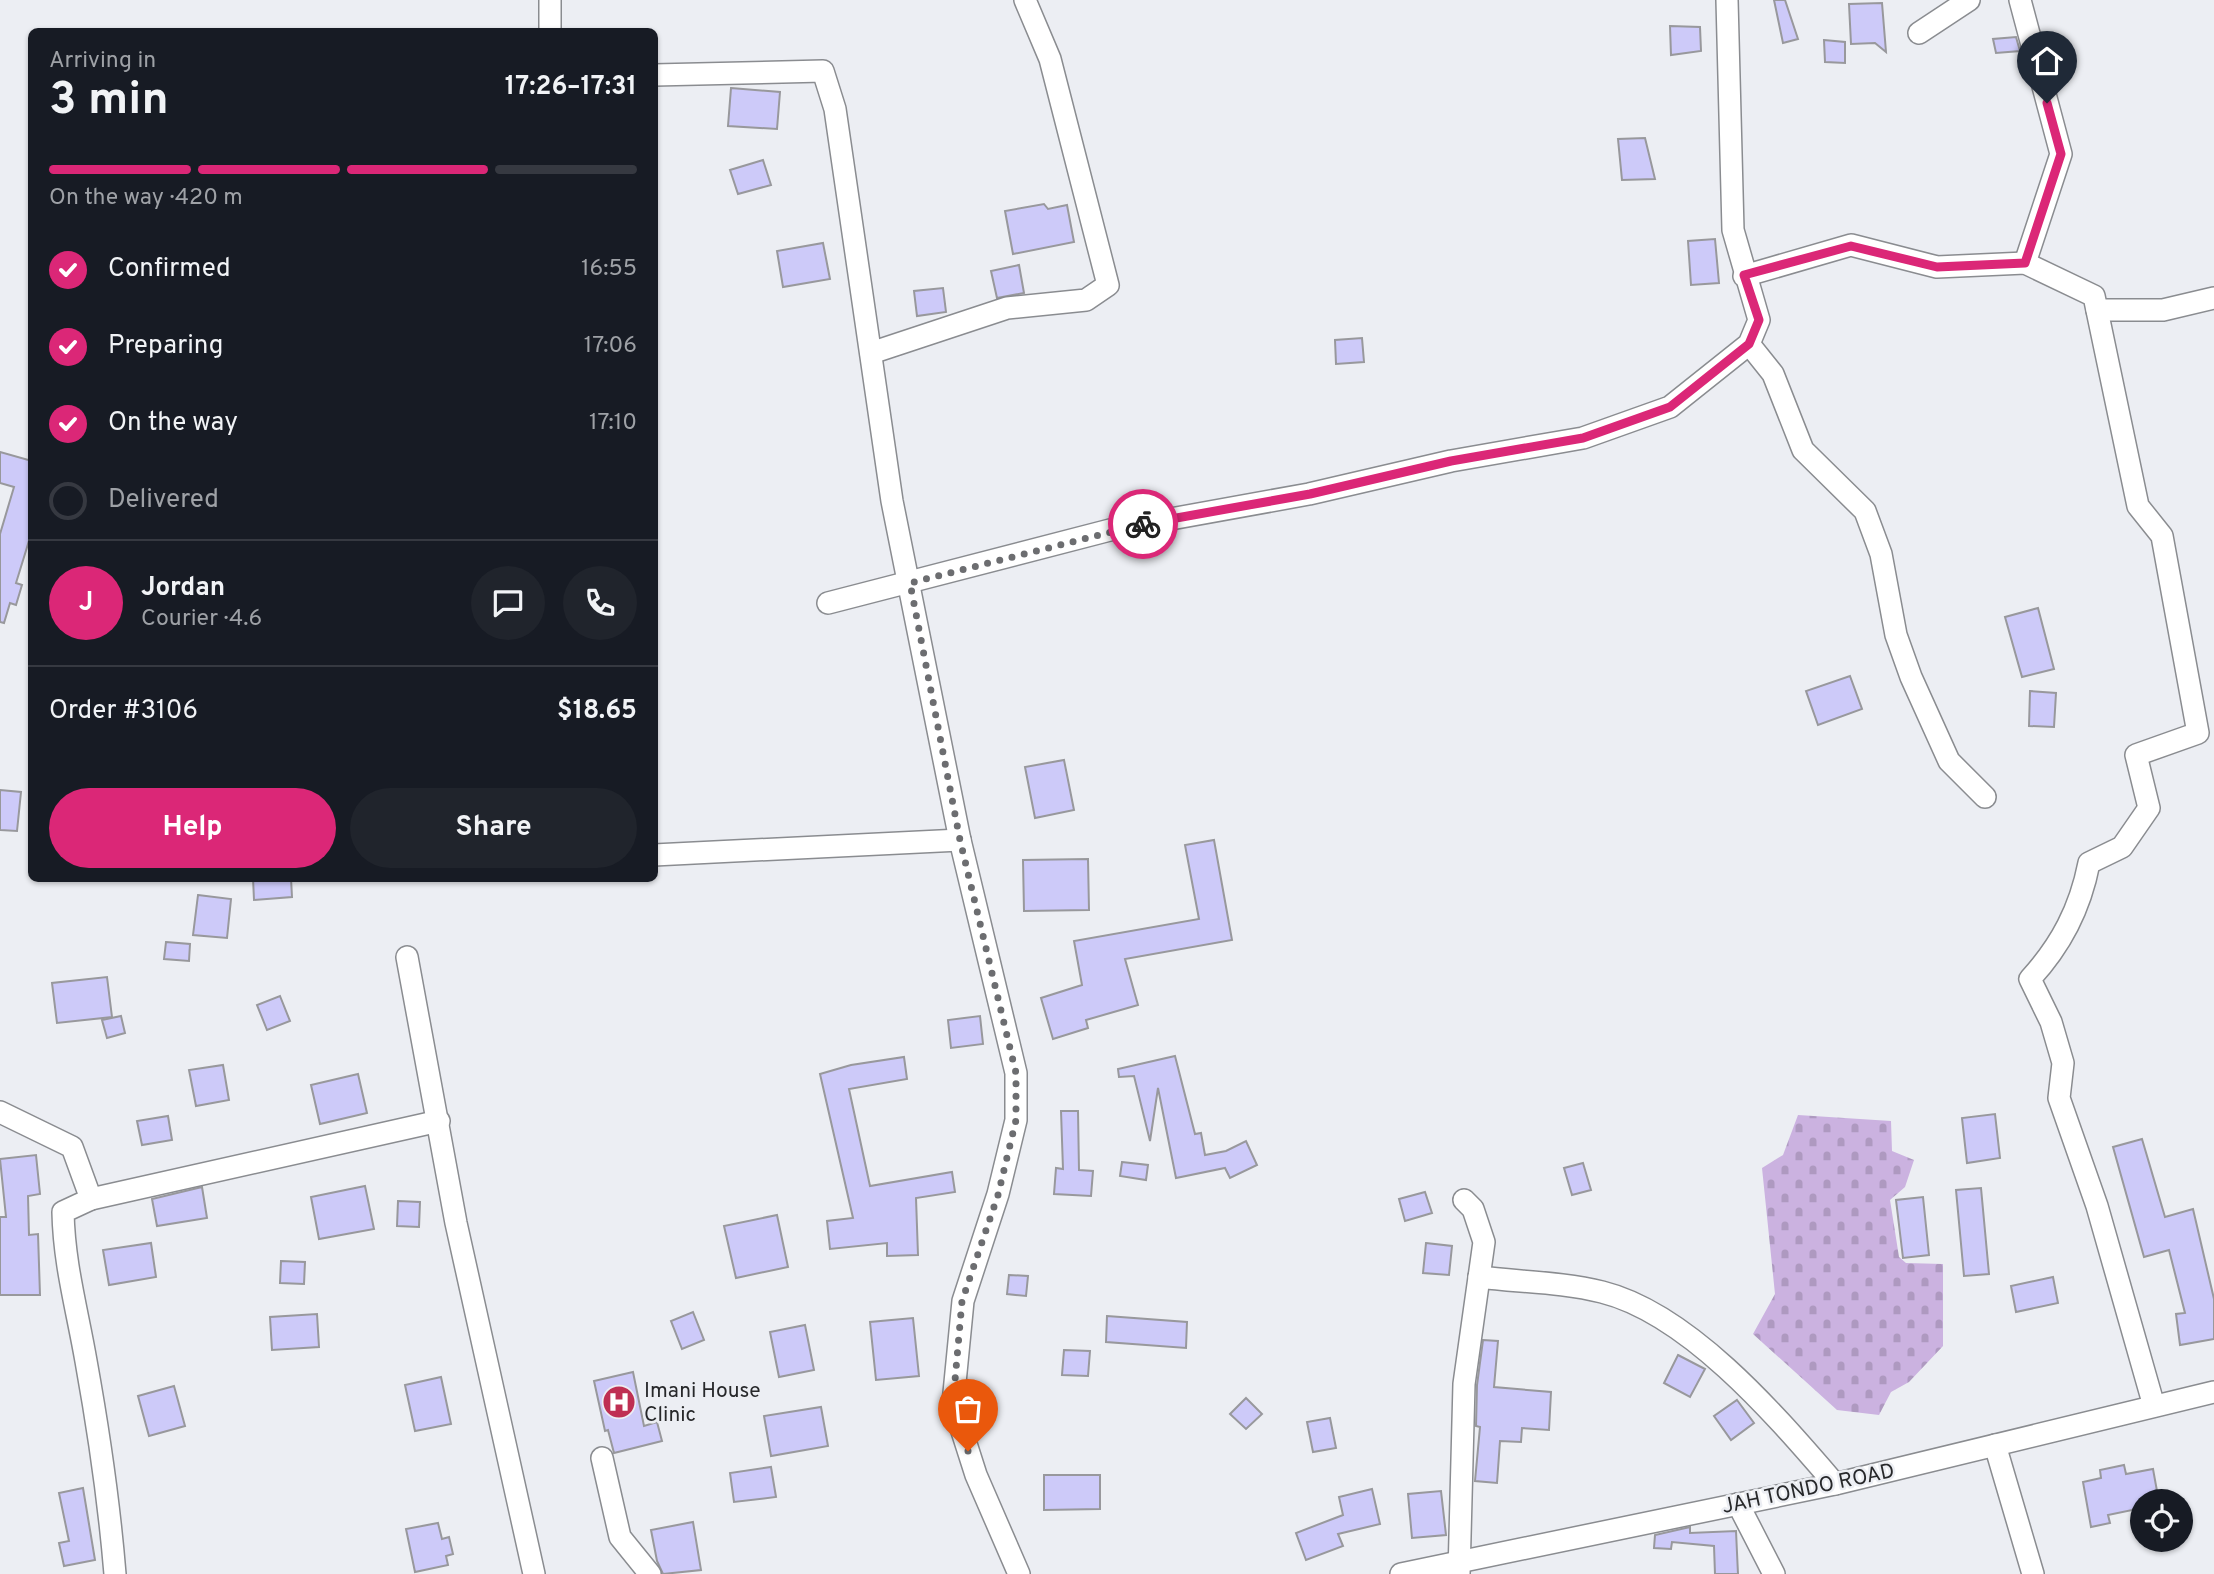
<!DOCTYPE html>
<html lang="en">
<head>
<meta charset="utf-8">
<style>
  body { margin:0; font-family:Overpass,sans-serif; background:#20242c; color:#f1f3f6; height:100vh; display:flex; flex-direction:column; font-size:26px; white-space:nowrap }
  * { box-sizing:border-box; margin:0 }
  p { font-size:23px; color:#9ea1a6 }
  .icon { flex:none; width:38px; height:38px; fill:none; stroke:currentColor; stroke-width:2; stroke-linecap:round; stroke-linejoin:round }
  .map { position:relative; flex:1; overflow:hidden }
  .side { position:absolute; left:28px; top:28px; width:630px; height:854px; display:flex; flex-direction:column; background:#171b24; border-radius:10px; box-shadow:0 2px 5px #0004 }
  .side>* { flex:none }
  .fabs { position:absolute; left:2130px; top:1489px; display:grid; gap:14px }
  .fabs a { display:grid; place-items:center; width:63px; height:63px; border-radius:50%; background:#171b24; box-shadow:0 2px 5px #0004; font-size:35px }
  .pin { position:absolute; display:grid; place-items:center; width:60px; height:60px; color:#fff; margin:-72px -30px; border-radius:50% 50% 50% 0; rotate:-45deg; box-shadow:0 0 7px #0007 }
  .pin .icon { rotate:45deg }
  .courier { position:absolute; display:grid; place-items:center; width:70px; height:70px; margin:-35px; border:5px solid #db2777; border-radius:50%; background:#fff; color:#222; box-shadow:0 2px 9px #0007 }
  .head em { font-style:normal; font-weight:700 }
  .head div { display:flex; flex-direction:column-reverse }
  .head { display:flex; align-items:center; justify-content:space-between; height:119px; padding:0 21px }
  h1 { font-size:46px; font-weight:700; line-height:52px }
  .bar { display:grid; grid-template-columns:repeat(4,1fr); gap:10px 7px; align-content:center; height:84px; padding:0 21px }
  .bar i { height:9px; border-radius:5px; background:#363941 }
  .bar .active { background:#db2777 }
  .bar p { grid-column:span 4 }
  .line { display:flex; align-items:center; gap:18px; padding:0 21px; border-top:2px solid #363941 }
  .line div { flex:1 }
  .round { display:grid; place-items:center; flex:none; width:74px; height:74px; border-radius:37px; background:#20242c }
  ol { padding:0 21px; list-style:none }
  li { display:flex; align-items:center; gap:21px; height:77px }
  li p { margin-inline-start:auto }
  li .icon { padding:7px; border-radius:50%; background:#db2777; color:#fff; stroke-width:4 }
  li:last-child { color:#9ea1a6 }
  li i { width:38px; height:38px; border:4px solid #363941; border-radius:50% }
  .action { display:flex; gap:14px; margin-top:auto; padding:14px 21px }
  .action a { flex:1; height:80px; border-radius:42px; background:#db2777; color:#fff; font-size:28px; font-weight:700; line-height:80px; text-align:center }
  .action a+a { background:#20242c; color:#f1f3f6 }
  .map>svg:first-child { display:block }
  .cemetery { fill:url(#cemetery-stones) }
  .building { fill:#cdcaf9; stroke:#98989c; stroke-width:2 }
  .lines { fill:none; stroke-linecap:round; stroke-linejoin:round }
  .street-casing { stroke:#8a8c90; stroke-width:24 }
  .street { stroke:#fff; stroke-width:21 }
  .done { stroke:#6c6d70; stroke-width:7; stroke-dasharray:0 12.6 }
  .route { stroke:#db2777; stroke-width:9 }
  .labels { text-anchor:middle; stroke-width:5; stroke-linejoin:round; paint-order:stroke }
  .poi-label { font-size:21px; fill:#27282a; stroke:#eceef3; text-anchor:start }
  .street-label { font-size:21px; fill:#27282a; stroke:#eceef3 }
</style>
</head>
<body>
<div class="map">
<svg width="2214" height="1574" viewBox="0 0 2214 1574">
  <defs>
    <pattern id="cemetery-stones" width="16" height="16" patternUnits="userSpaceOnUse" patternTransform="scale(1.75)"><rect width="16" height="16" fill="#cbb2e0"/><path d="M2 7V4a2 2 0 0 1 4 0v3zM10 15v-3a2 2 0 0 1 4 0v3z" fill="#ae99c0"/></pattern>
  </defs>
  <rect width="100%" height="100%" fill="#eceef3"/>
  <!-- cemetery -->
  <path class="cemetery" d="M 1798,1115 L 1891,1121 L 1892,1151 L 1914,1160 L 1905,1187 L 1890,1200 L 1899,1257 L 1906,1263 L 1943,1264 L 1943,1346 L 1909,1382 L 1891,1392 L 1879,1415 L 1837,1410 L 1753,1334 L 1775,1294 L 1762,1168 L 1783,1155 Z"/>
  <!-- building -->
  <g class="building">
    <path d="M 1774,0 L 1785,0 L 1798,39 L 1783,43 Z"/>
    <path d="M 1882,3 L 1886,52 L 1875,43 L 1851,44 L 1849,4 Z"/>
    <path d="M 1670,26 L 1700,27 L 1701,51 L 1671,55 Z"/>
    <path d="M 2016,37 L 2020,51 L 1996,53 L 1993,39 Z"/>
    <path d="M 1824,40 L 1845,42 L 1845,63 L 1825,62 Z"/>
    <path d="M 731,88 L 780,92 L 777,129 L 728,126 Z"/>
    <path d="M 1645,138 L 1655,179 L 1622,180 L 1618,139 Z"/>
    <path d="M 763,160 L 771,185 L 738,194 L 730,170 Z"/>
    <path d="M 1044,204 L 1048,209 L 1067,205 L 1074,242 L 1013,254 L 1005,211 Z"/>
    <path d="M 1715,239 L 1719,283 L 1691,285 L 1688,241 Z"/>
    <path d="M 823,243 L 830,279 L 783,287 L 777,251 Z"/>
    <path d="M 1019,265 L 1024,293 L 997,298 L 991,271 Z"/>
    <path d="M 943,288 L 946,312 L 917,316 L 914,291 Z"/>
    <path d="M 1362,338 L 1364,362 L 1336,364 L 1335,340 Z"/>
    <path d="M 0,452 L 32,461 L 32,531 L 16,583 L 22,585 L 16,605 L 10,603 L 4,623 L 0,622 L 0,534 L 14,487 L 0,483 Z"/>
    <path d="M 2038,608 L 2054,669 L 2022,677 L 2005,617 Z"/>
    <path d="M 1850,676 L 1862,709 L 1818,725 L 1806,691 Z"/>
    <path d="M 2030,691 L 2056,693 L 2054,727 L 2029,726 Z"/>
    <path d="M 1064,760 L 1074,810 L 1035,818 L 1025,767 Z"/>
    <path d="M 0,790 L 21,792 L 17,831 L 0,830 Z"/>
    <path d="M 1214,840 L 1232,940 L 1125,959 L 1138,1005 L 1086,1020 L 1088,1028 L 1053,1039 L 1041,998 L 1082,985 L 1074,941 L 1199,919 L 1185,845 Z"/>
    <path d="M 1088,859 L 1089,910 L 1024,911 L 1023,860 Z"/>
    <path d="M 253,878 L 291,878 L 292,897 L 254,900 Z"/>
    <path d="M 198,895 L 231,899 L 227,938 L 193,935 Z"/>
    <path d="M 166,942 L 190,944 L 189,961 L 164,959 Z"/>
    <path d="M 107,977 L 112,1017 L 57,1023 L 52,983 Z"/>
    <path d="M 280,996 L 290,1021 L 267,1030 L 257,1005 Z"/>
    <path d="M 121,1016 L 125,1033 L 107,1038 L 102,1020 Z"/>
    <path d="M 980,1016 L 983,1044 L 951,1048 L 948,1020 Z"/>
    <path d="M 1175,1056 L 1195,1134 L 1201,1133 L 1205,1155 L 1226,1151 L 1246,1141 L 1257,1165 L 1230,1178 L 1225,1168 L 1176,1178 L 1158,1088 L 1150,1141 L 1134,1076 L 1119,1077 L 1118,1069 Z"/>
    <path d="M 904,1057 L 907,1079 L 849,1089 L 870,1186 L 952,1172 L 955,1192 L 916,1198 L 918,1255 L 887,1256 L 887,1243 L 830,1249 L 827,1221 L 853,1218 L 820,1074 L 851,1065 Z"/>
    <path d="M 223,1065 L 229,1100 L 196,1106 L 189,1070 Z"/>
    <path d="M 358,1074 L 367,1113 L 320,1124 L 311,1085 Z"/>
    <path d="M 1061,1111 L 1078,1111 L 1079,1170 L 1093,1171 L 1091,1196 L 1054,1194 L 1056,1168 L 1063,1169 Z"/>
    <path d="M 1995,1114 L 2000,1158 L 1967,1163 L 1962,1118 Z"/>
    <path d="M 168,1116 L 172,1140 L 142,1145 L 137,1121 Z"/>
    <path d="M 2142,1139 L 2165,1217 L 2193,1209 L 2214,1299 L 2214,1339 L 2180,1345 L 2176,1314 L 2185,1313 L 2169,1250 L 2144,1257 L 2113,1147 Z"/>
    <path d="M 36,1155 L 40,1194 L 28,1196 L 29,1235 L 38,1234 L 40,1295 L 0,1295 L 0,1217 L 6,1217 L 0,1159 Z"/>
    <path d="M 1122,1162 L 1148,1165 L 1146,1180 L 1120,1176 Z"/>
    <path d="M 1583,1163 L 1591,1190 L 1572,1195 L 1564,1168 Z"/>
    <path d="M 365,1186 L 374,1229 L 319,1239 L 311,1197 Z"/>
    <path d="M 202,1187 L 207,1218 L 157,1226 L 152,1199 Z"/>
    <path d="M 1981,1188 L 1989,1274 L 1964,1276 L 1956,1190 Z"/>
    <path d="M 1425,1192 L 1432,1213 L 1405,1221 L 1399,1199 Z"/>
    <path d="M 1923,1197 L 1929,1255 L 1903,1258 L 1896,1200 Z"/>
    <path d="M 398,1201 L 420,1202 L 419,1227 L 397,1226 Z"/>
    <path d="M 777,1215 L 788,1267 L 736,1278 L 724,1226 Z"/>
    <path d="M 151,1243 L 156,1277 L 109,1285 L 103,1250 Z"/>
    <path d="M 1426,1243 L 1452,1246 L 1449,1275 L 1423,1273 Z"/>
    <path d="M 281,1261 L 305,1262 L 304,1284 L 280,1283 Z"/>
    <path d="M 1009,1275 L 1028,1276 L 1026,1296 L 1007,1294 Z"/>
    <path d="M 2053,1277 L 2058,1303 L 2016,1312 L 2011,1286 Z"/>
    <path d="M 693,1312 L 704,1340 L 682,1349 L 671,1321 Z"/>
    <path d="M 317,1314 L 319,1347 L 272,1350 L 270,1317 Z"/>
    <path d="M 1107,1316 L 1187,1322 L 1186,1348 L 1106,1342 Z"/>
    <path d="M 913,1318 L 919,1376 L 876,1380 L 870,1322 Z"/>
    <path d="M 805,1325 L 814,1370 L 779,1377 L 770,1332 Z"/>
    <path d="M 1483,1340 L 1498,1341 L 1494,1387 L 1551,1392 L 1549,1430 L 1522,1428 L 1521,1442 L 1500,1441 L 1497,1483 L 1475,1481 L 1480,1427 L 1476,1426 L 1477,1385 Z"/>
    <path d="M 1064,1350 L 1090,1351 L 1088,1376 L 1062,1375 Z"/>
    <path d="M 1678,1355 L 1705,1369 L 1690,1397 L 1664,1383 Z"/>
    <path d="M 633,1372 L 644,1426 L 657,1422 L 662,1441 L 614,1453 L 608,1430 L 605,1431 L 594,1381 Z"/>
    <path d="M 441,1377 L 451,1424 L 415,1431 L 405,1385 Z"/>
    <path d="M 174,1386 L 185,1426 L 149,1436 L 138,1396 Z"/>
    <path d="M 1246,1398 L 1262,1414 L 1246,1429 L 1230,1414 Z"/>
    <path d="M 1737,1400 L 1754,1423 L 1731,1440 L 1714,1416 Z"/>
    <path d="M 821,1407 L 828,1446 L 771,1456 L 764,1416 Z"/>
    <path d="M 1330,1418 L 1336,1448 L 1313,1452 L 1307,1422 Z"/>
    <path d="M 2124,1465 L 2126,1474 L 2153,1469 L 2159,1502 L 2142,1502 L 2142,1508 L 2108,1515 L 2110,1523 L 2091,1527 L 2083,1482 L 2101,1478 L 2100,1470 Z"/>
    <path d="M 771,1467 L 776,1497 L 734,1502 L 730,1473 Z"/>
    <path d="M 1044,1475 L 1100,1475 L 1100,1509 L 1044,1510 Z"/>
    <path d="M 83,1488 L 95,1560 L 64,1566 L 59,1543 L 69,1541 L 59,1493 Z"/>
    <path d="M 1372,1489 L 1380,1524 L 1338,1534 L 1343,1546 L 1306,1560 L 1296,1533 L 1343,1515 L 1339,1497 Z"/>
    <path d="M 1441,1491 L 1446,1535 L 1412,1538 L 1408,1494 Z"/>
    <path d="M 693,1522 L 701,1570 L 663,1574 L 657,1561 L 651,1530 Z"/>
    <path d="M 438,1523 L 442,1539 L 449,1537 L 453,1554 L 446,1556 L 448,1565 L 415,1572 L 406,1529 Z"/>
    <path d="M 1690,1527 L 1690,1533 L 1736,1531 L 1738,1574 L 1715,1574 L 1714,1546 L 1672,1542 L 1671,1549 L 1654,1548 L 1655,1535 Z"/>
  </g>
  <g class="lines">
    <defs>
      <g id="street">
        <path d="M 2020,0 L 2061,154 L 2025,263"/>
        <path d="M 550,32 L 550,0"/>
        <path d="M 1919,33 L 1969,0"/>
        <path d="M 654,75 L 823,71 L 835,109 L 892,501 L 960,840 L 1016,1073 L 1016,1120 L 998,1194 L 963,1301 L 953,1403 L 976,1475 L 1019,1574"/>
        <path d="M 1744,276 L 1851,245 L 1937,267 L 2025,263 L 2094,296 L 2138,506 L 2162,536 L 2198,733 L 2136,755 L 2149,808 L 2122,847 L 2089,863 C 2080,909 2061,945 2030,979 L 2051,1022 L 2063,1063 L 2059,1098 L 2097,1206 L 2154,1406"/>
        <path d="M 2097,310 L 2163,310 L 2214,298"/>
        <path d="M 1749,344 L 1773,374 L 1803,450 L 1865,511 L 1881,554 L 1896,635 L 1911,677 L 1949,761 L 1985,797"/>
        <path d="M 871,353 L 1007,308 L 1086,300 L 1108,285 L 1050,59 L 1025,0"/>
        <path d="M 828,603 L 1110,530 L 1309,494 L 1451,461 L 1583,438 L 1670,407 L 1749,344 L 1759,320 L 1733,230 L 1727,0"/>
        <path d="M 654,855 L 960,840"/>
        <path d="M 407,957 L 456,1223 L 534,1574"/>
        <path d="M 0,1112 L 72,1147 L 91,1199 L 63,1212 C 64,1264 77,1309 86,1361 C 99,1433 109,1501 115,1574"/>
        <path d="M 91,1199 L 439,1121"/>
        <path d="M 1479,1277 C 1519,1282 1563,1282 1602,1292 C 1690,1314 1777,1417 1835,1484"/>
        <path d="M 1995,1445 L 2033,1574"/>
        <path d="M 602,1458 L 620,1537 L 650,1574"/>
        <path d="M 1738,1504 L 1774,1574"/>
        <path d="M 1401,1574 L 1835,1484 L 2214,1392"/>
        <path d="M 1459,1574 L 1464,1384 L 1484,1242 L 1473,1209 L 1464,1200"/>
      </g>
    </defs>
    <!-- street casing -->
    <use href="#street" class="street-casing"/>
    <!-- street -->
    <use href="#street" class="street"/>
  </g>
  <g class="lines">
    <!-- done -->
    <path class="done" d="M 968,1451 L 953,1403 L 962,1301 L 998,1195 L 1016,1120 L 1016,1073 L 960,840 L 910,583 L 1143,524"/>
    <!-- route -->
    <path class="route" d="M 1143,524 L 1310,494 L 1451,461 L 1583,438 L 1670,407 L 1749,344 L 1759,320 L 1744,275 L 1851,246 L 1937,267 L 2025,263 L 2061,154 L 2047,103"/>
  </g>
  <!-- icons -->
  <defs>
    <symbol id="hospital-disc" viewBox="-11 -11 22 22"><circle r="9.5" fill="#bf2f53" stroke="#eceef3"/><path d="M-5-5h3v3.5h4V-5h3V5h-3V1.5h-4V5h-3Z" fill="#fff"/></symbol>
  </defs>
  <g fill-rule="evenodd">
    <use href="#hospital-disc" x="600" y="1383" width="38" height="38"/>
  </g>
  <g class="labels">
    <!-- poi labels -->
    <g class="poi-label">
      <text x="644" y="1397">Imani House<tspan x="644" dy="24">Clinic</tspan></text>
    </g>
    <!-- street labels -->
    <g class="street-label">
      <text transform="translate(1808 1488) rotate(-12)" y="7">JAH TONDO ROAD</text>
    </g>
  </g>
</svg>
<div class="fabs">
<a><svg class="icon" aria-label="locate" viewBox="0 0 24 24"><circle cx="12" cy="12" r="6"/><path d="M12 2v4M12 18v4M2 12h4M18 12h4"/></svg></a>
</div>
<div class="pin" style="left:968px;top:1451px;background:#ea580c"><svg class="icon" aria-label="bag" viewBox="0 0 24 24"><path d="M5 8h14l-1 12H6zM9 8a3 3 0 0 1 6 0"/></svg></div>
<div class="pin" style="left:2047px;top:103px;background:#1f2937"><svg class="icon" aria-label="home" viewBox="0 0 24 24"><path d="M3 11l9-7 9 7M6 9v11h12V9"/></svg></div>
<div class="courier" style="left:1143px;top:524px"><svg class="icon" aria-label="bike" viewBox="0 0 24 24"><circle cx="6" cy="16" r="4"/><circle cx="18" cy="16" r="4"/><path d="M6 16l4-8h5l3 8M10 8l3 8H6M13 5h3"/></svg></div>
<section class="side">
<div class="head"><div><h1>3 min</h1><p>Arriving in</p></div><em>17:26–17:31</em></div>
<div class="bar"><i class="active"></i><i class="active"></i><i class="active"></i><i></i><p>On the way · 420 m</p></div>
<ol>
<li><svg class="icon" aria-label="check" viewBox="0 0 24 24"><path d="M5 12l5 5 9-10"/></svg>Confirmed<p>16:55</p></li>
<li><svg class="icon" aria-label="check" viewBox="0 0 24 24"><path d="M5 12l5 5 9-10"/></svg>Preparing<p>17:06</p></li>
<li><svg class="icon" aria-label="check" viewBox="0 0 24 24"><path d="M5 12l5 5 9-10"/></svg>On the way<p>17:10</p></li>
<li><i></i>Delivered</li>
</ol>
<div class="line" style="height:126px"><b class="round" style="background:#db2777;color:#fff">J</b><div><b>Jordan</b><p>Courier · 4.6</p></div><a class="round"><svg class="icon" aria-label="chat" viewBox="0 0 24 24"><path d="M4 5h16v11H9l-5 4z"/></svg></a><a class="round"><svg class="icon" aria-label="phone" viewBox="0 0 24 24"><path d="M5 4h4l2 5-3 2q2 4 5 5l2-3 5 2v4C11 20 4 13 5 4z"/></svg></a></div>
<div class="line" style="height:91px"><div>Order #3106</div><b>$18.65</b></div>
<div class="action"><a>Help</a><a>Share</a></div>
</section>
</div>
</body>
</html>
